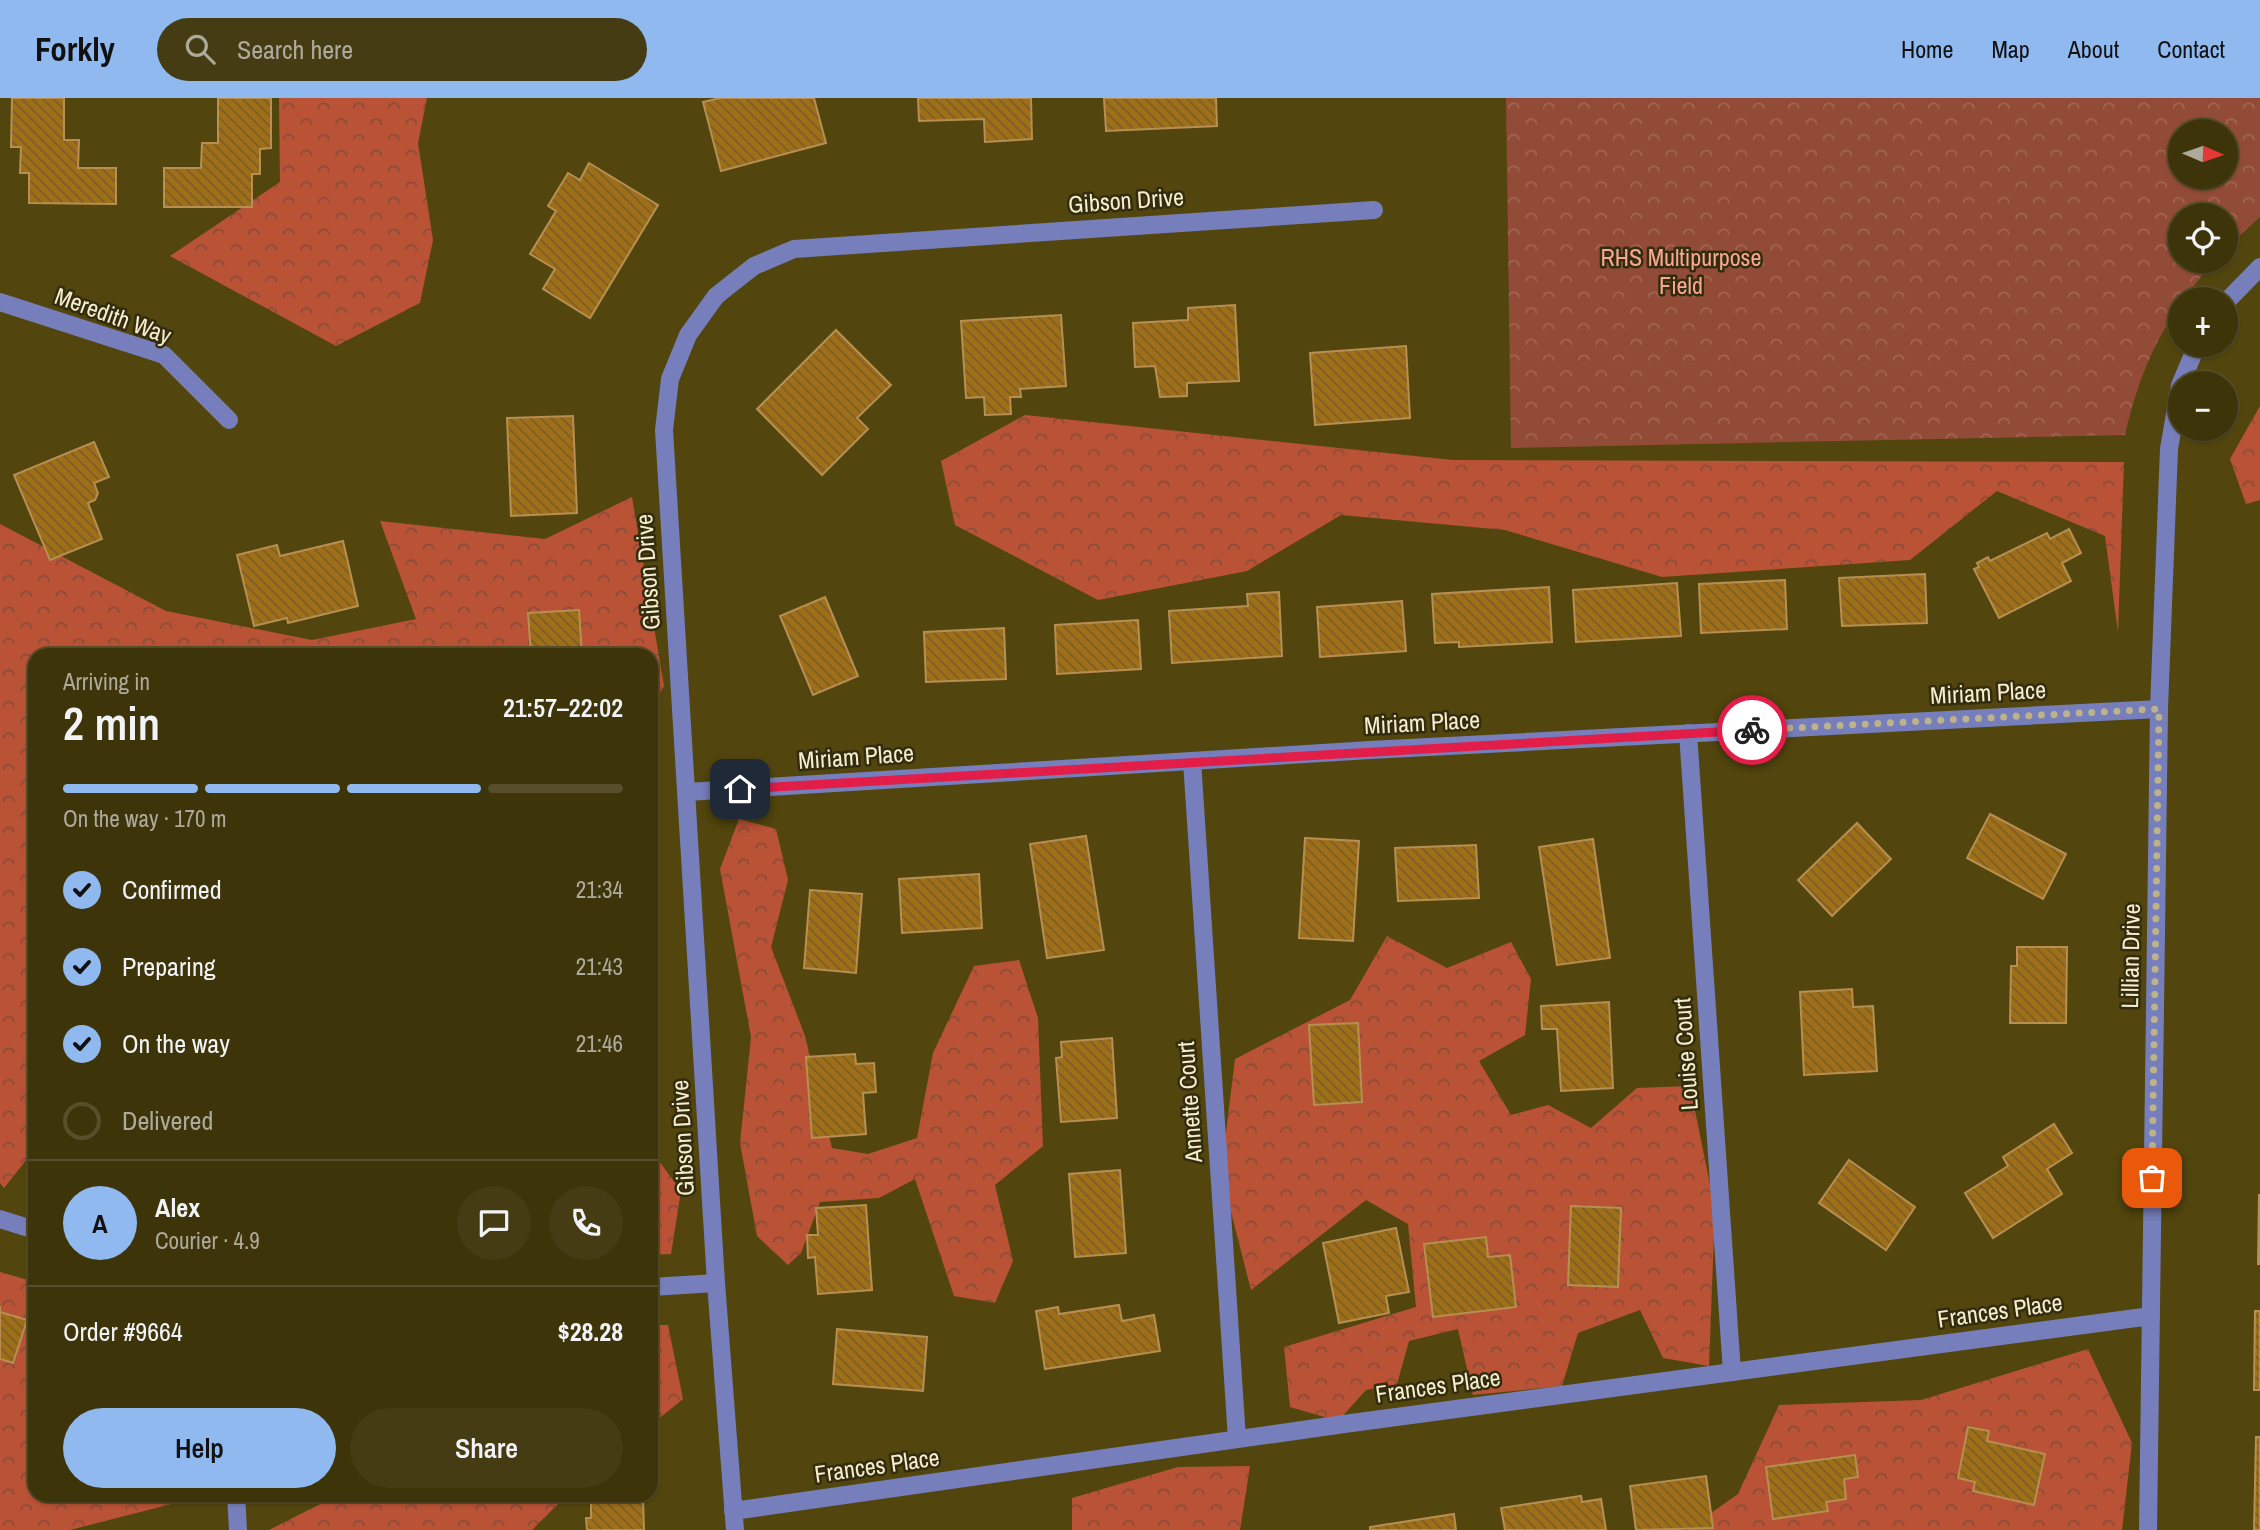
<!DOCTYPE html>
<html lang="en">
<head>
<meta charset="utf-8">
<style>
  body { margin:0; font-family:"Archivo Narrow",sans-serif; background:#453c13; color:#f1f3f6; height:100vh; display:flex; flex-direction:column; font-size:26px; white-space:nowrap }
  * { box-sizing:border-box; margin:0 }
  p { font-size:23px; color:#adaa9c }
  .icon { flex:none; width:38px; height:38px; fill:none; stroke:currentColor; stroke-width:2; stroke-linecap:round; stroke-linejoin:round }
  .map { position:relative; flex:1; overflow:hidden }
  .details { position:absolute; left:28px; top:550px; width:630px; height:854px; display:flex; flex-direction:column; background:#3e340a; border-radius:21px; box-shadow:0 2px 5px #0004,0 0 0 2px #574f2b }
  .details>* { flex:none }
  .needle { width:46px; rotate:92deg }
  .tools { position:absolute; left:2168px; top:21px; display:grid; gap:14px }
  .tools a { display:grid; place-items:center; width:70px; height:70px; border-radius:50%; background:#3e340a; box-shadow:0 2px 5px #0004,0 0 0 2px #574f2b; font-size:35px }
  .pin { position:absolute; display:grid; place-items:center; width:60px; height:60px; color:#fff; margin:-30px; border-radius:14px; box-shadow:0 4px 10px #0006 }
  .courier { position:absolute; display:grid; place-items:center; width:70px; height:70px; margin:-35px; border:5px solid #e11d48; border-radius:50%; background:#fff; color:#222; box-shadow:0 2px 9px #0007 }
  .headline em { font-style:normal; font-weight:600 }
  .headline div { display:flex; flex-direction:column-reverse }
  .headline { display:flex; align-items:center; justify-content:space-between; height:119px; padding:0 35px }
  h1 { font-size:46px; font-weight:600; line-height:52px }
  .bar { display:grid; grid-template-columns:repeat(4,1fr); gap:10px 7px; align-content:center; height:84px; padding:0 35px }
  .bar i { height:9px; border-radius:5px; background:#574f2b }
  .bar .current { background:#90b9f0 }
  .bar p { grid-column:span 4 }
  .line { display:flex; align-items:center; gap:18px; padding:0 35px; border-top:2px solid #574f2b }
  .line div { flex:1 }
  .round { display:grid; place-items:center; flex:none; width:74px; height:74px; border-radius:37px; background:#453c13 }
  ol { padding:0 35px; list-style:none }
  li { display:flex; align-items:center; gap:21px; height:77px }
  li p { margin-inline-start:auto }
  li .icon { padding:7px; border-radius:50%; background:#90b9f0; color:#111; stroke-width:4 }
  li:last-child { color:#adaa9c }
  li i { width:38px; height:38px; border:4px solid #574f2b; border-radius:50% }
  .primary-button { display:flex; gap:14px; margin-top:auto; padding:14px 35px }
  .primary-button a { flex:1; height:80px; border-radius:42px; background:#90b9f0; color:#111; font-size:28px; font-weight:600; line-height:80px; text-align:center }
  .primary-button a+a { background:#453c13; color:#f1f3f6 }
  header { display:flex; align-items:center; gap:42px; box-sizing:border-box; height:98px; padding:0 35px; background:#90b9f0; color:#111 }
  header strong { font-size:33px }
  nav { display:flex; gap:38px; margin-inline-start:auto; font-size:24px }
  .search { width:490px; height:63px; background:#453c13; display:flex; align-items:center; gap:18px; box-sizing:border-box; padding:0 24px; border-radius:38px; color:#adaa9c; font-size:26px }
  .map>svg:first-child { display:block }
  .forest { fill:url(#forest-crowns) }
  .park { fill:url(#park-crowns); fill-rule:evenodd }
  .building { fill:url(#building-back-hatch); stroke:#b78f52; stroke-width:2 }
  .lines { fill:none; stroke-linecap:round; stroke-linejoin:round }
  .minor { stroke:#767fbb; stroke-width:18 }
  .done { stroke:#bdb38a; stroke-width:7; stroke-dasharray:0 12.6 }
  .route { stroke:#e11d48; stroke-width:9 }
  .labels { text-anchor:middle; stroke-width:5; stroke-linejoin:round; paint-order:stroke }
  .street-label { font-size:24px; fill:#f6eecc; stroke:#332c0f }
  .park-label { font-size:24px; fill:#f9a790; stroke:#332c0f }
</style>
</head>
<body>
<header>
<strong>Forkly</strong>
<div class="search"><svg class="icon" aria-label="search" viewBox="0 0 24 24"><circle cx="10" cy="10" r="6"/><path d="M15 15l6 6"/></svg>Search here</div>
<nav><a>Home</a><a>Map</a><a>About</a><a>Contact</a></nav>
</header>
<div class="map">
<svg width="2260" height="1432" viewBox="0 0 2260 1432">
  <defs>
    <pattern id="forest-crowns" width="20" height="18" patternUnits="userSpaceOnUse" patternTransform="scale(1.75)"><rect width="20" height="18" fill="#ba5235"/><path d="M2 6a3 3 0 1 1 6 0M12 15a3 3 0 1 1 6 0" fill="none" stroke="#884d39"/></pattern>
    <pattern id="park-crowns" width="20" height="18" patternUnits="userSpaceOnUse" patternTransform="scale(1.75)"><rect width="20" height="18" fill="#924b36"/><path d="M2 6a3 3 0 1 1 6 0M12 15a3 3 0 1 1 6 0" fill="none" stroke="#a26552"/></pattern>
    <pattern id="building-back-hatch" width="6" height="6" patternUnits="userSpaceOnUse" patternTransform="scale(1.75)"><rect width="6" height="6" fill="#9f6f18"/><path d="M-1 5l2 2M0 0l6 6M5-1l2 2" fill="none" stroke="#795d29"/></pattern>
  </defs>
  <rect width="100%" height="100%" fill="#52460e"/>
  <!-- forest -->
  <g class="forest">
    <path d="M 279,0 L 427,0 L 418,45 L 433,142 L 420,205 L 336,248 L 170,158 L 280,84 Z"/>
    <path d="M 2260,308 L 2260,402 L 2246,406 L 2230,361 Z"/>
    <path d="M 1025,317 L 1453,362 L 2124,364 L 2118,534 L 2105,438 L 1997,393 L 1910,462 L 1662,479 L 1505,432 L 1341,417 L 1247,473 L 1098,502 L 955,427 L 941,363 Z"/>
    <path d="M 632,399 L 664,588 L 651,611 L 651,556 L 35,556 L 35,1051 L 4,1090 L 0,1085 L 0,426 L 166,513 L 312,542 L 416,521 L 380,423 L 545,441 Z"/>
    <path d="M 739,721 L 776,731 L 788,782 L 771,849 L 805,938 L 832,1050 L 868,1056 L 917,1040 L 933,955 L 974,868 L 1019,862 L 1038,920 L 1043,1048 L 995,1087 L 1013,1163 L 995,1205 L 954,1198 L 915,1081 L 879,1100 L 820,1104 L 801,1155 L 788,1167 L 757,1138 L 740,1045 L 751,939 L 720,771 Z"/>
    <path d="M 1387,838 L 1447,870 L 1511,844 L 1531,881 L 1525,937 L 1479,963 L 1511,1017 L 1548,1007 L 1591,1030 L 1637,990 L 1690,988 L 1715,1111 L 1709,1268 L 1663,1260 L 1640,1212 L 1578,1235 L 1562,1288 L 1473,1297 L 1458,1231 L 1409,1243 L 1397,1286 L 1366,1292 L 1338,1323 L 1290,1309 L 1284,1249 L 1416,1209 L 1408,1126 L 1366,1102 L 1251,1192 L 1221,1075 L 1235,961 L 1350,902 Z"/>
    <path d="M 651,1052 L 681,1093 L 671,1156 L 651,1157 Z"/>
    <path d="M 0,1174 L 35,1184 L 35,1396 L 190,1396 L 191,1401 L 70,1432 L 0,1432 Z"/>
    <path d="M 651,1227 L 668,1227 L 683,1301 L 651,1327 Z"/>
    <path d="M 2088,1251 L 2132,1345 L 2122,1432 L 1687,1432 L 1738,1396 L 1779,1307 L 1921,1302 Z"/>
    <path d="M 1250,1368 L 1240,1432 L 1072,1432 L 1072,1400 L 1178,1369 Z"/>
    <path d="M 338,1397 L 338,1396 L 567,1397 L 532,1432 L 269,1432 Z"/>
  </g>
  <!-- park -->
  <path class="park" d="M 1506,0 L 2260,0 L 2260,119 L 2226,150 L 2226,117 L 2180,117 L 2180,163 L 2214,163 C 2164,223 2144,259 2125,337 L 1511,350 ZM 2180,33 L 2226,33 L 2226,79 L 2180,79 Z"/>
  <!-- building -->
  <g class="building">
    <path d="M 12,0 L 64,0 L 64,42 L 79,42 L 78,70 L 116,70 L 116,106 L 29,105 L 29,75 L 20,75 L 21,49 L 11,49 Z"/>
    <path d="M 218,0 L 271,0 L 271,50 L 260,51 L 260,76 L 252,76 L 252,109 L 164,109 L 164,70 L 201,70 L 202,45 L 218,45 Z"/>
    <path d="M 720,0 L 814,0 L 826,45 L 721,73 L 703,4 Z"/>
    <path d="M 918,0 L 1031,0 L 1032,41 L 985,44 L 984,21 L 919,23 Z"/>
    <path d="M 1104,0 L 1216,0 L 1217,28 L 1106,33 Z"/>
    <path d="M 589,65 L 658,107 L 590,220 L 543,191 L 555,171 L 530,156 L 556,113 L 548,108 L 568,75 L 580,82 Z"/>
    <path d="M 1235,207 L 1239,283 L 1187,285 L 1187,298 L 1160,299 L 1155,268 L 1135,269 L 1133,225 L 1188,222 L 1188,210 Z"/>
    <path d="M 1061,217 L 1066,288 L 1020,291 L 1021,299 L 1010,299 L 1011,316 L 985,317 L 984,299 L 966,300 L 961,223 Z"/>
    <path d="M 836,232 L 891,287 L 857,320 L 868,331 L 822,377 L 757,311 Z"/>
    <path d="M 1406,248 L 1410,320 L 1315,327 L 1310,255 Z"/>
    <path d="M 573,318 L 577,415 L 511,418 L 507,320 Z"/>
    <path d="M 94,344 L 109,379 L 94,385 L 98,395 L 95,402 L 88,405 L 102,441 L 50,462 L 14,377 Z"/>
    <path d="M 2069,431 L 2081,455 L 2062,465 L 2071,483 L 1999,520 L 1974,471 L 1979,469 L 1977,465 L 1988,459 L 1990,463 L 2047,435 L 2050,441 Z"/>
    <path d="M 343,443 L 358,508 L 288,525 L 287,520 L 254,528 L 237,457 L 277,447 L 280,458 Z"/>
    <path d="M 1925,476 L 1927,525 L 1842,528 L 1839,480 Z"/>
    <path d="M 1785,482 L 1787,531 L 1701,535 L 1699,486 Z"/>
    <path d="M 1677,485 L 1681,538 L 1576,544 L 1573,492 Z"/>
    <path d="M 1549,489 L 1552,544 L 1459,549 L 1459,544 L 1435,545 L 1432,496 Z"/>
    <path d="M 1279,494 L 1282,558 L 1172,565 L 1169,513 L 1248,508 L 1247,496 Z"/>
    <path d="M 825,499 L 858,578 L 813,597 L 780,518 Z"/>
    <path d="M 1402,503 L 1406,553 L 1320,559 L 1317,509 Z"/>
    <path d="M 579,512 L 582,556 L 531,556 L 528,515 Z"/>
    <path d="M 1138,522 L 1141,571 L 1057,576 L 1055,527 Z"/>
    <path d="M 1004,530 L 1006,581 L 926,584 L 924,534 Z"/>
    <path d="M 1990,716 L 2066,756 L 2043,801 L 1967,760 Z"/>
    <path d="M 1857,725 L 1891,761 L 1832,818 L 1798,782 Z"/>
    <path d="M 1086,738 L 1104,852 L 1047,860 L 1030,746 Z"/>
    <path d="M 1305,740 L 1359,743 L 1353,843 L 1299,840 Z"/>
    <path d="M 1593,741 L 1610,860 L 1557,867 L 1539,749 Z"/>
    <path d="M 1476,747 L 1479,800 L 1398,803 L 1395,750 Z"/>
    <path d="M 979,776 L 982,830 L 902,835 L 899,781 Z"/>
    <path d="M 810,792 L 862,796 L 856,875 L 804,870 Z"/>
    <path d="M 2017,849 L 2067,849 L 2066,925 L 2010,925 L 2011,868 L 2017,868 Z"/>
    <path d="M 1852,891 L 1853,909 L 1873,908 L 1877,973 L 1804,977 L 1800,894 Z"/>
    <path d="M 1609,904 L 1613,990 L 1561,993 L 1557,931 L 1542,931 L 1541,908 Z"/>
    <path d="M 1358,925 L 1362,1004 L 1314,1007 L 1309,927 Z"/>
    <path d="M 1112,940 L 1117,1020 L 1061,1024 L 1056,960 L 1062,959 L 1061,944 Z"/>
    <path d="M 855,956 L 856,966 L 874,965 L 876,994 L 863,995 L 866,1036 L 812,1040 L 806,959 Z"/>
    <path d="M 2054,1026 L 2072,1055 L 2047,1071 L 2062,1096 L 1993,1140 L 1965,1095 L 2008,1068 L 2003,1059 Z"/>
    <path d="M 1849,1062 L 1915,1109 L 1886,1152 L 1819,1105 Z"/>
    <path d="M 1120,1072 L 1126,1155 L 1075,1159 L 1069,1076 Z"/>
    <path d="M 2259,1097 L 2260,1097 L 2260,1166 L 2258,1166 Z"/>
    <path d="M 866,1107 L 872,1192 L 818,1196 L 815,1159 L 808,1160 L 807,1137 L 818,1137 L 816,1110 Z"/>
    <path d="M 1571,1108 L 1621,1110 L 1618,1189 L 1568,1187 Z"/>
    <path d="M 1396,1130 L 1409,1194 L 1386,1198 L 1389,1215 L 1339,1225 L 1323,1145 Z"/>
    <path d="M 1486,1139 L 1488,1159 L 1510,1157 L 1516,1209 L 1433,1219 L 1424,1146 Z"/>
    <path d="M 1119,1207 L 1122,1223 L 1154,1217 L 1160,1253 L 1045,1271 L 1036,1213 L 1058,1209 L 1059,1216 Z"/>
    <path d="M 0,1208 L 0,1214 L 27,1222 L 13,1265 L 0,1261 Z"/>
    <path d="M 2255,1213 L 2260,1213 L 2260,1292 L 2254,1292 Z"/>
    <path d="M 837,1231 L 927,1239 L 923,1293 L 833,1286 Z"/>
    <path d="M 1968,1329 L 1989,1333 L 1987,1343 L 2045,1356 L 2034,1407 L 1973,1393 L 1975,1384 L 1958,1380 Z"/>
    <path d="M 2256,1339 L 2260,1339 L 2260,1432 L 2254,1432 Z"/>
    <path d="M 1855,1357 L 1858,1379 L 1844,1381 L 1846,1401 L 1826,1404 L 1828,1413 L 1773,1421 L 1766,1369 Z"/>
    <path d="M 1706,1378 L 1713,1430 L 1636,1432 L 1630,1388 Z"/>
    <path d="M 1581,1398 L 1582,1404 L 1601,1401 L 1606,1432 L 1505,1432 L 1501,1410 Z"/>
    <path d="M 643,1401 L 644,1432 L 587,1432 L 586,1420 L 591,1420 L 591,1403 Z"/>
    <path d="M 1454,1416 L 1456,1432 L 1370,1432 L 1370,1429 Z"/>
  </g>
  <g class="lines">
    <!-- minor -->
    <g class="minor">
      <path d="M 0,204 L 164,257 L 229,322"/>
      <path d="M 2226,204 L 2260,169"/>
      <path d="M 2181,285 L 2197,247"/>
      <path d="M 1688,635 L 1732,1274"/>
      <path d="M 1192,663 L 1237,1341"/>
      <path d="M 687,694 L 1370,652 L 2159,611"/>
      <path d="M 0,1121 L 35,1132"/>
      <path d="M 651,1189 L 716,1185"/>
      <path d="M 236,1396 L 238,1432"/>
      <path d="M 733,1413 L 1344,1326 L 2151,1218"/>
      <path d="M 735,1432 L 716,1185 L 664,332 L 670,281 L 688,237 L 716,198 L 754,168 L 794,151 L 1374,112"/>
      <path d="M 2148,1432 L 2159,611 L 2169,351 L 2180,287"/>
    </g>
  </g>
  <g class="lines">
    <!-- done -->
    <path class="done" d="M 1752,632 L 2159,611 L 2152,1080"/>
    <!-- route -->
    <path class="route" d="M 740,691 L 1752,632"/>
  </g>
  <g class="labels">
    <!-- street labels -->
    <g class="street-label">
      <text transform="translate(1126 103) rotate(-4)" y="8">Gibson Drive</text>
      <text transform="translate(113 218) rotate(20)" y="8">Meredith Way</text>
      <text transform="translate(648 474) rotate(-94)" y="8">Gibson Drive</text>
      <text transform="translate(1988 595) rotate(-3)" y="8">Miriam Place</text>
      <text transform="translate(1422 625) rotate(-3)" y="8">Miriam Place</text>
      <text transform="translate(856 659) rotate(-4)" y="8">Miriam Place</text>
      <text transform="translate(2131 858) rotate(-89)" y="8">Lillian Drive</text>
      <text transform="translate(1686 956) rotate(-94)" y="8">Louise Court</text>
      <text transform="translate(1190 1004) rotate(-94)" y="8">Annette Court</text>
      <text transform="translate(683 1040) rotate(-93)" y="8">Gibson Drive</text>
      <text transform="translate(2000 1213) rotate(-8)" y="8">Frances Place</text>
      <text transform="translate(1438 1288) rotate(-8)" y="8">Frances Place</text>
      <text transform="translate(877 1368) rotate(-8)" y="8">Frances Place</text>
    </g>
    <!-- park labels -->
    <g class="park-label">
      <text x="1681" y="168">RHS Multipurpose<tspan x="1681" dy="28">Field</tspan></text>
    </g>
  </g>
</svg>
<div class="tools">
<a><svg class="needle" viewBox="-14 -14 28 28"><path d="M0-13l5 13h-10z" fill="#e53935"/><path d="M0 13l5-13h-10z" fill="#adaa9c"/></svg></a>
<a><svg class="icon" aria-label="locate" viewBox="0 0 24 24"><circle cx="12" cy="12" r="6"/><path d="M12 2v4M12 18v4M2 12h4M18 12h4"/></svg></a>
<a>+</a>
<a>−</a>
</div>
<div class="pin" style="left:2152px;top:1080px;background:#ea580c"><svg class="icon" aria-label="bag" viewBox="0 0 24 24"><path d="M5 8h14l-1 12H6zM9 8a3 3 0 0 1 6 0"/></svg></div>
<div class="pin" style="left:740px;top:691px;background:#1f2937"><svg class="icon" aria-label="home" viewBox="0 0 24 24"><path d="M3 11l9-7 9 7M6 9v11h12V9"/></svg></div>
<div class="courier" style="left:1752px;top:632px"><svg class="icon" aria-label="bike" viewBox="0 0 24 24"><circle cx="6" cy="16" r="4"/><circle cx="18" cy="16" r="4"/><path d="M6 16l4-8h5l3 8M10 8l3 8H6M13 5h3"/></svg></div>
<section class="details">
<div class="headline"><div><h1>2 min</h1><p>Arriving in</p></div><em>21:57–22:02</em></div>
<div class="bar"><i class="current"></i><i class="current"></i><i class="current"></i><i></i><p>On the way · 170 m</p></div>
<ol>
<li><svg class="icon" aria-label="check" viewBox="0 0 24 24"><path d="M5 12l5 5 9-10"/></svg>Confirmed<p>21:34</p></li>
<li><svg class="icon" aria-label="check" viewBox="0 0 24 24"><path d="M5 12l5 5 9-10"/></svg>Preparing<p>21:43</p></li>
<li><svg class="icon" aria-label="check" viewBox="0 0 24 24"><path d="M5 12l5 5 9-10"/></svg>On the way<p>21:46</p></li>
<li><i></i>Delivered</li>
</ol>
<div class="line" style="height:126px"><b class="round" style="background:#90b9f0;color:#111">A</b><div><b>Alex</b><p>Courier · 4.9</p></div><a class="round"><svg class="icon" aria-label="chat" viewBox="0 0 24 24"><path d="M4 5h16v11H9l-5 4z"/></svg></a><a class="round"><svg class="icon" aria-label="phone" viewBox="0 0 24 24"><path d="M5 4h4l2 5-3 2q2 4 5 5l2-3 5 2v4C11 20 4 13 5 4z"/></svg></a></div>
<div class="line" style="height:91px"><div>Order #9664</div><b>$28.28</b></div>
<div class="primary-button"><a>Help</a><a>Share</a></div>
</section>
</div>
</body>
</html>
